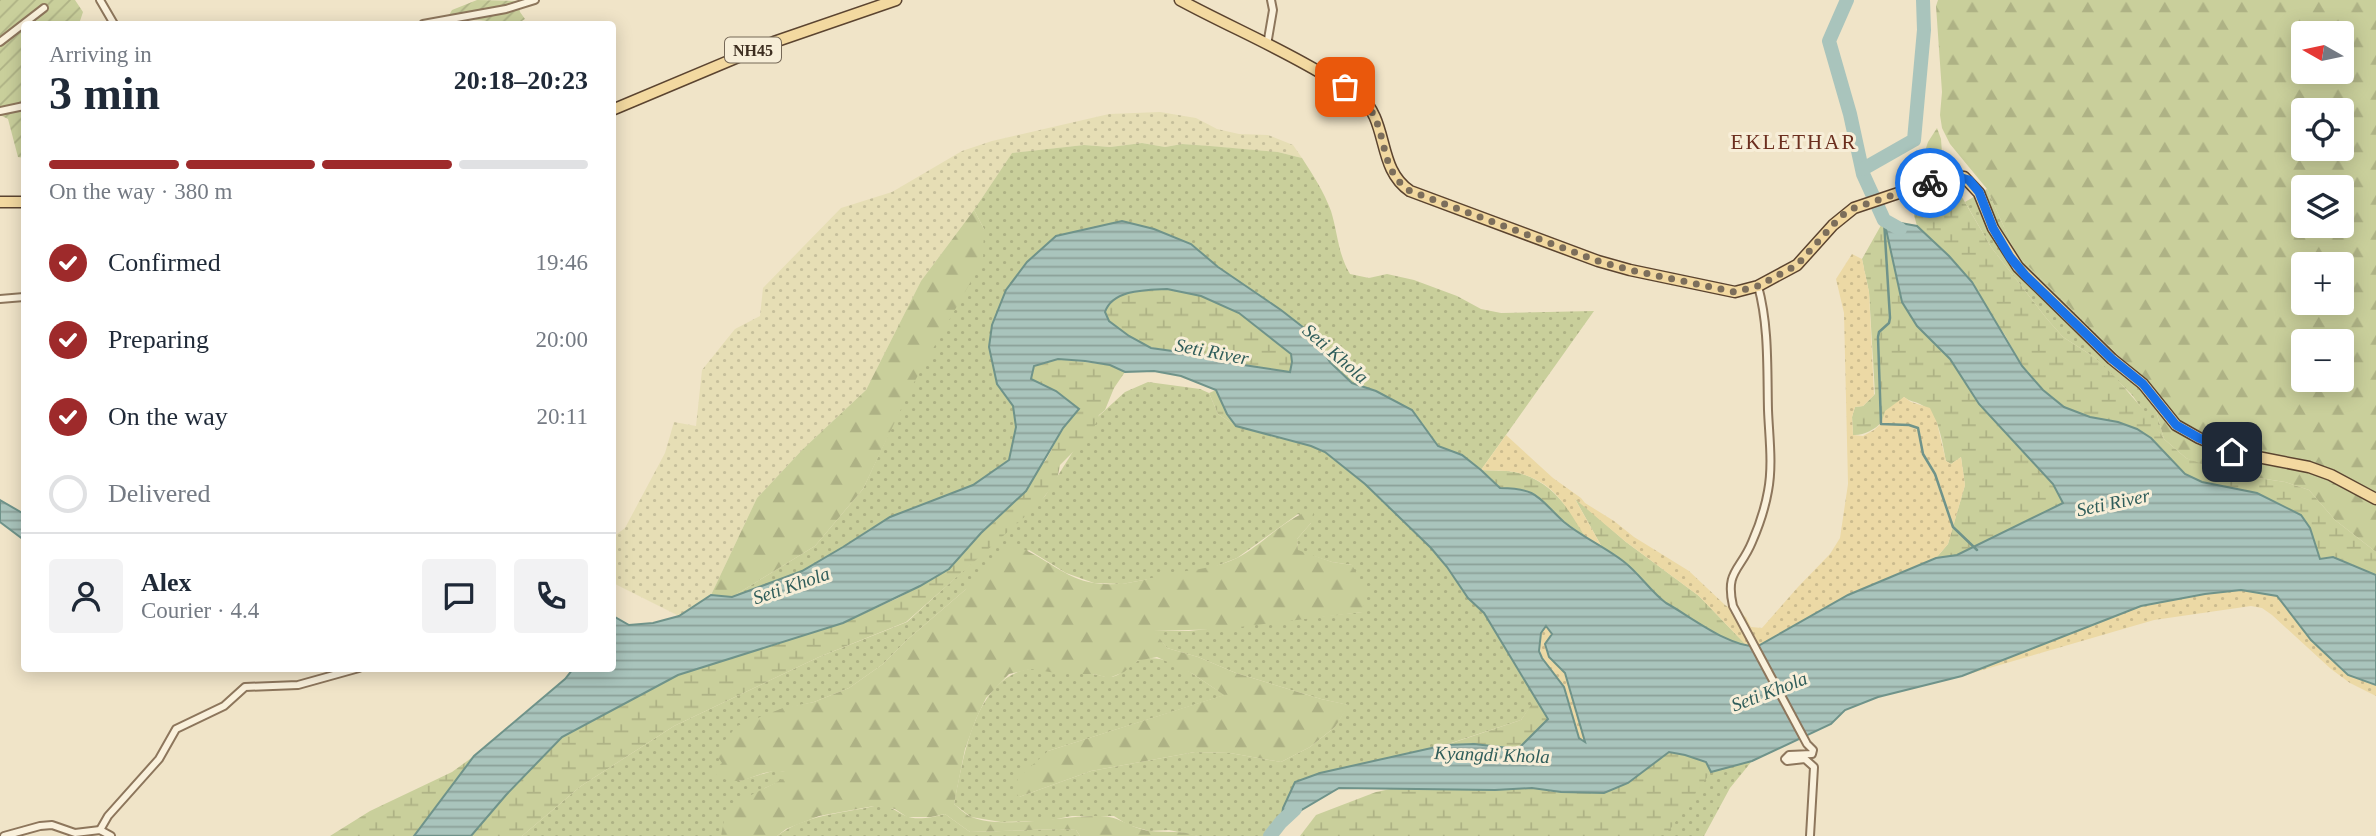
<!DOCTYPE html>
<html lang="en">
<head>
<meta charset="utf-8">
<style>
  body { margin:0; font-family:"Times New Roman",serif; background:#f2f2f3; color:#1f2937; height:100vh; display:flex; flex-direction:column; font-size:26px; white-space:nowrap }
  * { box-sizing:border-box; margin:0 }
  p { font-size:23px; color:#747a83 }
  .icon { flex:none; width:38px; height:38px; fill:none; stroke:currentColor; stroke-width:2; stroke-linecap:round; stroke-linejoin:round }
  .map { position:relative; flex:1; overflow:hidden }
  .panel { position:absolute; left:21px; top:21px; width:595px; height:651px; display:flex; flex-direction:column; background:#fff; border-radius:7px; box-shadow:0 4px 18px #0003 }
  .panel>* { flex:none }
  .needle { width:46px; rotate:279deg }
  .buttons { position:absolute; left:2291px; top:21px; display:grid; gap:14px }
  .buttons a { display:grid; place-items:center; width:63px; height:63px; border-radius:7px; background:#fff; box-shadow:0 4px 18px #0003; font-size:35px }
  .pin { position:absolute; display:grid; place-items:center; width:60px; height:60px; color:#fff; margin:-30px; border-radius:14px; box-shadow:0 4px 10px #0006 }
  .courier { position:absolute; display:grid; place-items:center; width:70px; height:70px; margin:-35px; border:5px solid #1a73e8; border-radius:50%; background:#fff; color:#222; box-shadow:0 2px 9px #0007 }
  .summary em { font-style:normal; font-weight:800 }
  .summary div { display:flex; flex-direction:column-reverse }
  .summary { display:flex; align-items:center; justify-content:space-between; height:119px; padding:0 28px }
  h1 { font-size:46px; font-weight:800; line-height:52px }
  .bar { display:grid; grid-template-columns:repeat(4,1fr); gap:10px 7px; align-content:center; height:84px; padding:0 28px }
  .bar i { height:9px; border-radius:5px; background:#e0e1e3 }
  .bar .selected { background:#9e2a2b }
  .bar p { grid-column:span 4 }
  .line { display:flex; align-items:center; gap:18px; padding:0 28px; border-top:2px solid #e0e1e3 }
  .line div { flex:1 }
  .round { display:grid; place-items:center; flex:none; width:74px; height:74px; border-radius:7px; background:#f2f2f3 }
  ol { padding:0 28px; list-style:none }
  li { display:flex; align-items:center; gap:21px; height:77px }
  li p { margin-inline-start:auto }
  li .icon { padding:7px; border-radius:50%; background:#9e2a2b; color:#fff; stroke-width:4 }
  li:last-child { color:#747a83 }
  li i { width:38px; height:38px; border:4px solid #e0e1e3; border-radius:50% }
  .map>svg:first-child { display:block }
  .farmland { fill:url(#farmland-dots) }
  .grass { fill:url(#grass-dots) }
  .forest { fill:url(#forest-firs); fill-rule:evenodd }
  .wetland { fill:url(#wetland-marsh) }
  .sand { fill:url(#sand-dots) }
  .garden { fill:url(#garden-furrows) }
  .water { fill:url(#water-rules); stroke:#6f938a; stroke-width:2; fill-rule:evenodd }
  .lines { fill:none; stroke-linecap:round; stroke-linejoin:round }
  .stream { stroke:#6f938a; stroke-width:2.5 }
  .river { stroke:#a9c4bc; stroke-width:14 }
  .street-casing { stroke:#8d765c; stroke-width:10 }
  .primary-casing { stroke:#5b4430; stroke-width:13 }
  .street { stroke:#faf1dc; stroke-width:6 }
  .primary { stroke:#f3d9a0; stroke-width:10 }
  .done { stroke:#7c6e5b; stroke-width:7; stroke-dasharray:0 12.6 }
  .route { stroke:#1a73e8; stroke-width:9 }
  .labels { text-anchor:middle; stroke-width:6; stroke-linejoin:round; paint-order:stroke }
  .shield { fill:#f7eed8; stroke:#756857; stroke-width:2 }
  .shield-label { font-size:16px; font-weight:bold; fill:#3d2e20 }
  .water-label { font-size:19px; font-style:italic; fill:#2f5d5a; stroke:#f7eed8 }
  .quarter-label { font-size:21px; letter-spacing:2px; fill:#6b2e1e; stroke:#f7eed8 }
</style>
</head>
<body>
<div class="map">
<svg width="2376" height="836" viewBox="0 0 2376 836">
  <defs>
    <pattern id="farmland-dots" width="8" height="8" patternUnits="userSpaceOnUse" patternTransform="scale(1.75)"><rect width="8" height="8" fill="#e6deb5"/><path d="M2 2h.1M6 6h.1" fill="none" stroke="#c6bf9b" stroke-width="1.8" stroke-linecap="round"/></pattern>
    <pattern id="grass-dots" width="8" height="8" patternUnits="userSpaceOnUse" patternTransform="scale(1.75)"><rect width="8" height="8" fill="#c9cf9b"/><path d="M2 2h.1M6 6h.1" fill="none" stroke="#aeb285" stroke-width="1.8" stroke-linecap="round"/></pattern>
    <pattern id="forest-firs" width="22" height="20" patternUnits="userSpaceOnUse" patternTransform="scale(1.75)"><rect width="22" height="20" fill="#c9cf9b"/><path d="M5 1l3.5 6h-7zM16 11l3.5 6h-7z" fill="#aeb285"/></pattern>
    <pattern id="wetland-marsh" width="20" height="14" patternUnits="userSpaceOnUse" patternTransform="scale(1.75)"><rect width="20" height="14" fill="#c9cf9b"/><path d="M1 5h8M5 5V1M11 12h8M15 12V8" fill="none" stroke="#aeb285"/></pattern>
    <pattern id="sand-dots" width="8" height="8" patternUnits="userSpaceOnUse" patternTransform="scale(1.75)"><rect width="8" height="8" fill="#ecd9a5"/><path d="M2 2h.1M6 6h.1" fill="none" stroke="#cbbb8e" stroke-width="1.8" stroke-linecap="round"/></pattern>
    <pattern id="garden-furrows" width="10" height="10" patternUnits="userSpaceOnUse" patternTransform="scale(1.75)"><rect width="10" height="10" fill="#c9cf9b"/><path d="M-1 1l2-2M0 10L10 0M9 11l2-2" fill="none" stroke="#aeb285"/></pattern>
    <pattern id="water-rules" width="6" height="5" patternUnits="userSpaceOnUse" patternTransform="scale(1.75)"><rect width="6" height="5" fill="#a9c4bc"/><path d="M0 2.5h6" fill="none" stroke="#8ba098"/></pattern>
  </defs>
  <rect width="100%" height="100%" fill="#f0e4c8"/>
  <!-- farmland -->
  <path class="farmland" d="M 1160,112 L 1196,118 L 1217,129 L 1239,134 L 1268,135 L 1293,145 L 1302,158 L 1278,152 L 1182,144 L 1165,147 L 1142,143 L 1110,147 L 1084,145 L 1012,153 L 974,210 L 921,281 L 866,390 L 803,449 L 757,498 L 711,595 L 679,616 L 613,583 L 613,537 L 625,528 L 665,453 L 674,422 L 696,426 L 702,370 L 735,329 L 760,316 L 763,288 L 841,208 L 892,192 L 962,151 L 992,141 L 1109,114 Z"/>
  <!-- grass -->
  <g class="grass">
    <path d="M 1142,143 L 1165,147 L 1182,144 L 1210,146 L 1278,152 L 1302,158 C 1313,175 1324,192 1331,211 C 1338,234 1338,254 1350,274 L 1369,278 L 1387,274 L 1414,280 L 1457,296 L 1481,309 L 1501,313 L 1594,311 L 1481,470 L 1462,455 L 1438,446 L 1412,410 L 1376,391 L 1352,384 L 1330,362 L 1313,335 L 1281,310 L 1218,267 L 1191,244 L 1122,221 L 1056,236 L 1027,262 L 1006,290 L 992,325 L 997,384 L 1013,406 L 1016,427 L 1009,460 L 973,485 L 890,517 L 843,547 L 802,571 L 732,597 L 815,546 L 863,489 L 984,229 L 974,210 L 1012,153 L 1084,145 L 1110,147 Z"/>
    <path d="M 1987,189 L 2016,254 L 2132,369 L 2154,404 L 2164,439 L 2132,395 L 2094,357 L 2063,337 L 2047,319 L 1991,247 L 1965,202 Z"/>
    <path d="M 1148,382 L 1200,389 L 1209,393 L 1218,414 L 1236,426 L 1311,446 L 1325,452 L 1365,484 L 1431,548 L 1447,567 L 1468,598 L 1484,613 L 1536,699 L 1521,720 L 1445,745 L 1320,773 L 1295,782 L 1278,820 L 1278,836 L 1198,836 L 1169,830 L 1149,831 L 1128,825 L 1114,816 L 1072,816 L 1046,821 L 1001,822 L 971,817 L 954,804 C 963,760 974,678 1029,669 C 1039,668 1050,672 1060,673 C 1071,674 1082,673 1092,674 C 1097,674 1103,677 1108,677 C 1121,678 1128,664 1140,660 C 1170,651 1200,681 1225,695 L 1048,751 L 1019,797 L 1091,771 L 1195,752 L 1230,753 L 1281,762 L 1310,747 L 1335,727 L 1348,705 L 1321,699 L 1236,673 L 1198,657 L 1167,648 L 1153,631 L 1189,631 L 1362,612 L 1352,565 L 1332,562 L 1298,551 L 1297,539 L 1311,523 L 1298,514 L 1237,558 L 1214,567 L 1122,584 L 1094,583 L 1066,573 L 1029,550 L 965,590 L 907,640 L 883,664 L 849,688 L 814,702 L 783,709 L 737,727 L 739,781 L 776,770 L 785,772 L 785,779 L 765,788 L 723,832 L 721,836 L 522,836 L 581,786 L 674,726 L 819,657 L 907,622 L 1045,496 L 1091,423 L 1125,392 Z"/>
    <path d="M 1752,761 L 1730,788 L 1704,836 L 1624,836 L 1650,836 L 1697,789 L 1711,772 Z"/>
    <path d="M 874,806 C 893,806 891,809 906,816 C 916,821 934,817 945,814 L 970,832 L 1059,829 L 1076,830 L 1080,836 L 777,836 C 806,814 841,814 874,806 Z"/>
  </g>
  <!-- forest -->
  <g class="forest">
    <path d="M 1938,0 L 2376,0 L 2376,552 L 2335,520 L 2309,490 L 2285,482 L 2226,473 L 2203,466 L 2186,458 L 2164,439 L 2154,404 L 2132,369 L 2016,254 L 1987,189 L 1950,144 L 1942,128 L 1940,115 L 1942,92 L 1936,6 ZM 2303,33 L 2342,33 L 2342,72 L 2303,72 ZM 2303,110 L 2342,110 L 2342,149 L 2303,149 ZM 2303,187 L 2342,187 L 2342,226 L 2303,226 ZM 2303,264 L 2342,264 L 2342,303 L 2303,303 ZM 2303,341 L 2342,341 L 2342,380 L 2303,380 Z"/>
    <path d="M 974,210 L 984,229 L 983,260 L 912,386 L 863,489 L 815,546 L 732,597 L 711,595 L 757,498 L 803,449 L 866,390 L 921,281 Z"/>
    <path d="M 1314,509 L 1311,523 L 1297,539 L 1298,550 L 1332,562 L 1352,565 L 1365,589 L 1363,612 L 1223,629 L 1154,631 L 1167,648 L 1198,657 L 1236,673 L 1321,699 L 1349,705 L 1335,727 L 1310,747 L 1281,762 L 1230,753 L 1195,752 L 1091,771 L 1019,797 L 1013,789 L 1019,777 L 1048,751 L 1224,695 L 1193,674 L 1157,657 L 1137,661 L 1124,672 L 1109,678 L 1094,674 L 1062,674 L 1031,669 L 1009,674 L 986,698 L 976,719 L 965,749 L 954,804 C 959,808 965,814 971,817 C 1005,830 1063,815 1100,816 C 1120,816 1131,829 1150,831 C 1166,833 1182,830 1198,836 L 1080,836 L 1076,830 L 1059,829 L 970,832 L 945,814 L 931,817 L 907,817 L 895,809 L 874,806 L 819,816 L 786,829 L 777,836 L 721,836 L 725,815 L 731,805 L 785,778 L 785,772 C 754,766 744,795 712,772 L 722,763 L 718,757 L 720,746 L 737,726 L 783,708 L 814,702 L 849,688 L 883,664 L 907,640 L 965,590 L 1012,545 C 1041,553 1064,579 1094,583 C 1121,588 1149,578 1174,573 C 1196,569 1217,568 1237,558 C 1264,544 1284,518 1314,509 Z"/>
  </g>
  <!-- wetland -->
  <g class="wetland">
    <path d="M 1937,128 L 1941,139 L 1944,181 L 1952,184 L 1959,192 L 1991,247 L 2047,319 L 2063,337 L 2094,357 L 2115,377 L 2148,415 L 2164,439 L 2186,458 L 2226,473 L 2285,482 L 2309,490 L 2335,520 L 2376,552 L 2376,575 L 2341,560 L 2308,561 L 2100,494 L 2043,390 L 2022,366 L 2005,335 L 1949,256 L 1917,226 L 1914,215 L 1921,163 L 1928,142 Z"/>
    <path d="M 1884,220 L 2081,500 L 2063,503 L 1957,555 L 1936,558 L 1948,544 L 1965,485 L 1961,457 L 1951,464 L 1946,461 C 1942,443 1940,413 1920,404 C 1914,401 1910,402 1904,397 C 1890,413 1876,436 1853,435 L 1852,417 L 1855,407 L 1863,406 L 1875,394 L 1869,292 L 1862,259 Z"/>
    <path d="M 1122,255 L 1239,313 L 1291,354 L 1292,362 L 1290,372 L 1237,364 L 1208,356 L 1025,328 Z"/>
    <path d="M 1058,359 L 1110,365 L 1125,372 L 1114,388 L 1105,410 L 1099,415 L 1092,433 L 1060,465 L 1057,480 L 1038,505 L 906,622 L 819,657 L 674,726 L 581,786 L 522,836 L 471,836 L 506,795 L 562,737 L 678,675 L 843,623 L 898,598 L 949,569 L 1046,460 L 1063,428 L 1079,409 L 1056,391 L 1031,379 L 1034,366 Z"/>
    <path d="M 1216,390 L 1270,395 L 1420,522 L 1603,772 L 1449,747 L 1417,750 L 1446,745 L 1521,720 L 1535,699 L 1484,613 L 1468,598 L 1447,567 L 1431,548 L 1365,484 L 1325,452 L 1311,446 L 1236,426 L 1218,414 L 1209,393 Z"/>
    <path d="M 1481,470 C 1493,471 1504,470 1515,472 C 1555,481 1573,515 1593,548 L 1501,492 Z"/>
    <path d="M 1574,497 L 1626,542 L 1699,596 L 1748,647 L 1758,646 L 1795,624 L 1819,618 L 1679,685 Z"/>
    <path d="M 1669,752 L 1685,755 L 1706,762 L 1711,772 L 1671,828 L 1663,834 L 1650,836 L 1300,836 L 1316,815 L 1376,792 L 1424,782 Z"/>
    <path d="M 474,756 L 414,836 L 330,836 L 370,811 L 452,772 Z"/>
  </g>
  <!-- sand -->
  <g class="sand">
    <path d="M 1852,254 L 1862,259 L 1869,292 L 1874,395 L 1863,406 L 1855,407 L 1852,417 L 1853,435 L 1863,436 L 1874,430 L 1881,424 L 1885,411 L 1904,397 L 1911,402 L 1930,408 L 1937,423 L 1946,461 L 1951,464 L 1961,457 L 1965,485 L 1948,544 L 1936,558 L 1848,595 L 1758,646 L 1748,647 L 1699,596 L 1626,542 L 1575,499 L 1603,549 L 1549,657 L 1565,673 L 1586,742 L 1579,738 L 1564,687 L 1542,658 L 1539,642 L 1541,632 L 1593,548 C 1568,514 1561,483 1515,472 C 1504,470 1493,471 1481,470 L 1506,435 L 1553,478 L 1581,498 L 1585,503 L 1614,521 L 1634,537 L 1689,571 L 1725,605 L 1746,617 L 1751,627 L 1762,628 L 1798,587 L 1830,554 L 1840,538 L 1848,484 L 1844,313 L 1836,279 Z"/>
    <path d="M 2241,590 L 2277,596 L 2311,640 L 2368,683 L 2376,685 L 2376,696 L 2350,683 L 2331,669 L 2272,615 L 2262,608 L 2251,606 L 2154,620 L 1962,676 L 2141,606 L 2205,594 Z"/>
  </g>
  <!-- garden -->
  <g class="garden">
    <path d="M 0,0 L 75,0 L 83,12 L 79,24 L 24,24 L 24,158 L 18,157 L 8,119 L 0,115 Z"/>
    <path d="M 477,0 L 518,1 L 520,12 L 525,19 C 509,31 494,20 477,20 C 465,19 456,24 444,24 L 452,10 Z"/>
  </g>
  <!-- water -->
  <g class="water">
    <path d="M 1884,220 L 1917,226 L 1949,256 L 1972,282 L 2022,366 L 2043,390 L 2064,407 L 2090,417 L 2118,422 L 2137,429 L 2151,438 L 2185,474 L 2202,482 L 2257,493 L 2301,515 L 2310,528 L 2320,559 L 2333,557 L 2376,575 L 2376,685 L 2348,675 L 2311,640 L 2277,596 L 2241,590 L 2205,594 L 2141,606 L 1962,676 L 1878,697 L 1845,710 L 1831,724 L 1752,761 L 1711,772 L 1706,762 L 1685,755 L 1669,752 L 1628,783 L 1604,793 L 1561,792 L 1532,788 L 1495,790 L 1339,788 L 1281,822 L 1283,808 L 1295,782 L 1320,773 L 1445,745 L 1474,744 L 1518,749 L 1548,719 L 1484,613 L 1468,598 L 1447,567 L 1431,548 L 1365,484 L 1325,452 L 1311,446 L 1236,426 L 1227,414 L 1216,390 L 1181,376 L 1154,371 L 1125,372 L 1110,365 L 1085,361 L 1058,359 L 1034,366 L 1031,379 L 1056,391 L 1079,409 L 1063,428 L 1026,491 L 981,533 L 949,569 L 920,586 L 843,623 L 678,675 L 562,737 L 506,795 L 471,836 L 414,836 L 474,756 L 565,679 L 573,669 L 612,668 L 613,616 L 629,625 L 653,623 L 679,616 L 711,595 L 732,597 L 802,571 L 843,547 L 890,517 L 973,485 L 1009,460 L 1016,427 L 1013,406 L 997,384 L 989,347 L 992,325 L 1006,290 L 1027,262 L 1056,236 L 1122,221 L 1154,229 L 1191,244 L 1218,267 L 1281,310 L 1313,335 L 1330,362 L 1352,383 L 1376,391 L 1412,410 L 1438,446 L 1462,455 L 1481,470 L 1500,488 C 1538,488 1538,498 1564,522 C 1582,537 1605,547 1623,561 C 1639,573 1650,591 1666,603 C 1690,616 1731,649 1758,646 L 1848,595 L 1936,558 L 1957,555 L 2063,503 L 2053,484 L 1979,404 L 1950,359 L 1917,326 L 1902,302 ZM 1167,289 L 1201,296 L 1239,313 L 1291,354 L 1292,362 L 1290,372 L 1237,364 L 1208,356 L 1151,348 L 1129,336 L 1109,321 L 1105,312 C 1113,289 1147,290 1167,289 ZM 1546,626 L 1552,634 L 1545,644 L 1549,657 L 1565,673 L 1585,742 L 1579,738 L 1564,687 L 1542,658 L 1539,651 L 1541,633 Z"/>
    <path d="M 0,500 L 24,514 L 24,540 L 0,522 Z"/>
  </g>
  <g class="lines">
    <!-- stream -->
    <path class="stream" d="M 1884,220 L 1890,318 L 1889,323 L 1879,332 L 1878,337 L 1881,424 L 1909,425 L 1918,428 L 1923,454 L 1935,474 L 1953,527 L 1977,550"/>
    <!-- river -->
    <g class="river">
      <path d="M 1847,0 L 1829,41 L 1850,114 L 1863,174 L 1884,220 L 1900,229"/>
      <path d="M 1863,169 L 1914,140 L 1924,30 L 1923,0"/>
      <path d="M 1270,836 L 1281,822 L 1295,809"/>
    </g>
    <defs>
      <g id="street">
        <path d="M 100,0 L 114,24"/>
        <path d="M 423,24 L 506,9 L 535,0"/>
        <path d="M 0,42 L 44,8"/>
        <path d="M 1267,45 L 1273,10 L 1271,0"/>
        <path d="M 0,111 L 24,106"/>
        <path d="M 1758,286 C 1769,326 1767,369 1768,410 C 1769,436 1773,465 1768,491 C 1765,508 1759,526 1752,542 C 1740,571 1725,571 1733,606 L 1807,744 L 1813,750 L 1812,754 L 1789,755 L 1785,759 L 1787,761 L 1805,759 L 1814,767 L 1810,836"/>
        <path d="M 0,299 L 24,297"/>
        <path d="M 100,830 L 108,816 L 159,759 L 176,729 L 224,706 L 245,687 L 298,685 L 359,668"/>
        <path d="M 4,836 L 40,826 L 52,825 L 75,833 L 100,830 L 111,836"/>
      </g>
      <g id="primary">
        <path d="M 1180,0 C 1230,27 1283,49 1331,79 C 1340,84 1351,89 1359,95 C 1390,122 1376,168 1410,191 L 1598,261 L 1630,270 L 1735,292 L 1758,286 L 1797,265 L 1833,225 L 1854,208 L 1949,176 L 1964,177 L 1979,193 L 1993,228 L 2018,267 L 2112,359 L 2143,384 L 2176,425 L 2199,438 L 2232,452 L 2309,467 L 2331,475 L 2376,499"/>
        <path d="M 612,110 L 774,42 L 896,0"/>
        <path d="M 0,202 L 24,202"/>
      </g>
    </defs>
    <!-- street casing -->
    <use href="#street" class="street-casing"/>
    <!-- primary casing -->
    <use href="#primary" class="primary-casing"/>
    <!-- street -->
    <use href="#street" class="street"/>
    <!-- primary -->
    <use href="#primary" class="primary"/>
  </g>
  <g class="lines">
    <!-- done -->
    <path class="done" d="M 1345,87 C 1397,115 1370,164 1410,191 L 1598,261 L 1630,270 L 1735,292 L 1758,286 L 1797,265 L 1841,216 L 1854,208 L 1930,183"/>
    <!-- route -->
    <path class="route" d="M 1930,183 L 1955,176 L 1969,180 L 1979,192 L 1993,228 L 2010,257 L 2025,275 L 2112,359 L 2143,384 L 2176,425 L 2199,438 L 2232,452"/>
  </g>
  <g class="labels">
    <!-- shield labels -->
    <rect class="shield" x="725" y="37.5" width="56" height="25" rx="5"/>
    <g class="shield-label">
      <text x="753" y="56">NH45</text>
    </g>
    <!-- water labels -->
    <g class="water-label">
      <text transform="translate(1212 351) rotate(11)" y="7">Seti River</text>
      <text transform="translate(1336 353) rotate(41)" y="7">Seti Khola</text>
      <text transform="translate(2113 502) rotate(-12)" y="7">Seti River</text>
      <text transform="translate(791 585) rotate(-19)" y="7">Seti Khola</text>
      <text transform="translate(1769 691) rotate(-21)" y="7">Seti Khola</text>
      <text transform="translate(1492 754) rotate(2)" y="7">Kyangdi Khola</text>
    </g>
    <!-- quarter labels -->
    <g class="quarter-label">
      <text x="1794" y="149">EKLETHAR</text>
    </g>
  </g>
</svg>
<div class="buttons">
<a><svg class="needle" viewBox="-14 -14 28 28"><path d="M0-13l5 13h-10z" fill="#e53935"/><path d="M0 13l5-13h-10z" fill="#747a83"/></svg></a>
<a><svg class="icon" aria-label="locate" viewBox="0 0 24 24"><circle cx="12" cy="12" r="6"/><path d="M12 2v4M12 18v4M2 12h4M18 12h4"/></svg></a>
<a><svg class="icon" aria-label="layers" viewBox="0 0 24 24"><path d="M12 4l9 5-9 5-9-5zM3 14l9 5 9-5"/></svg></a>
<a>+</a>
<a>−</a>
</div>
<div class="pin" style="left:1345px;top:87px;background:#ea580c"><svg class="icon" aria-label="bag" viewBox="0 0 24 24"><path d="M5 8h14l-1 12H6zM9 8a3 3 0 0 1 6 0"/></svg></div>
<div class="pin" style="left:2232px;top:452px;background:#1f2937"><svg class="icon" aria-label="home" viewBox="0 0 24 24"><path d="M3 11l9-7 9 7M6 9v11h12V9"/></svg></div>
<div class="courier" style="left:1930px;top:183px"><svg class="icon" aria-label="bike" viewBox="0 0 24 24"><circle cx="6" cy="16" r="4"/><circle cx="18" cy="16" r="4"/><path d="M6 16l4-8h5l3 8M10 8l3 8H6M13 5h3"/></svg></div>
<section class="panel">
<div class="summary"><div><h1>3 min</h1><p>Arriving in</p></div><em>20:18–20:23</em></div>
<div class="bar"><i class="selected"></i><i class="selected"></i><i class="selected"></i><i></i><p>On the way · 380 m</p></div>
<ol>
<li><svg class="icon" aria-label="check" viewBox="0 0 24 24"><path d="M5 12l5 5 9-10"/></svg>Confirmed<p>19:46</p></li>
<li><svg class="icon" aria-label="check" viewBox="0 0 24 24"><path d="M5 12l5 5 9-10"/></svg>Preparing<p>20:00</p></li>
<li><svg class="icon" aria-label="check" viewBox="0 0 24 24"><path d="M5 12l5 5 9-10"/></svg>On the way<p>20:11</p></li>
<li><i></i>Delivered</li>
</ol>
<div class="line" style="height:126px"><a class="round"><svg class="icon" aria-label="person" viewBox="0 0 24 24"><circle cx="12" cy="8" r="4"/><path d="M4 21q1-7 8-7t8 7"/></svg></a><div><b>Alex</b><p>Courier · 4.4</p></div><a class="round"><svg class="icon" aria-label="chat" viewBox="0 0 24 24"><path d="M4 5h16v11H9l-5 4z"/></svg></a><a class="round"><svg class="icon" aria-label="phone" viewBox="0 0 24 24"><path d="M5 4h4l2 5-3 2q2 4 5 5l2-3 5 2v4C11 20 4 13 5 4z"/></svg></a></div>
</section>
</div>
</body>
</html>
